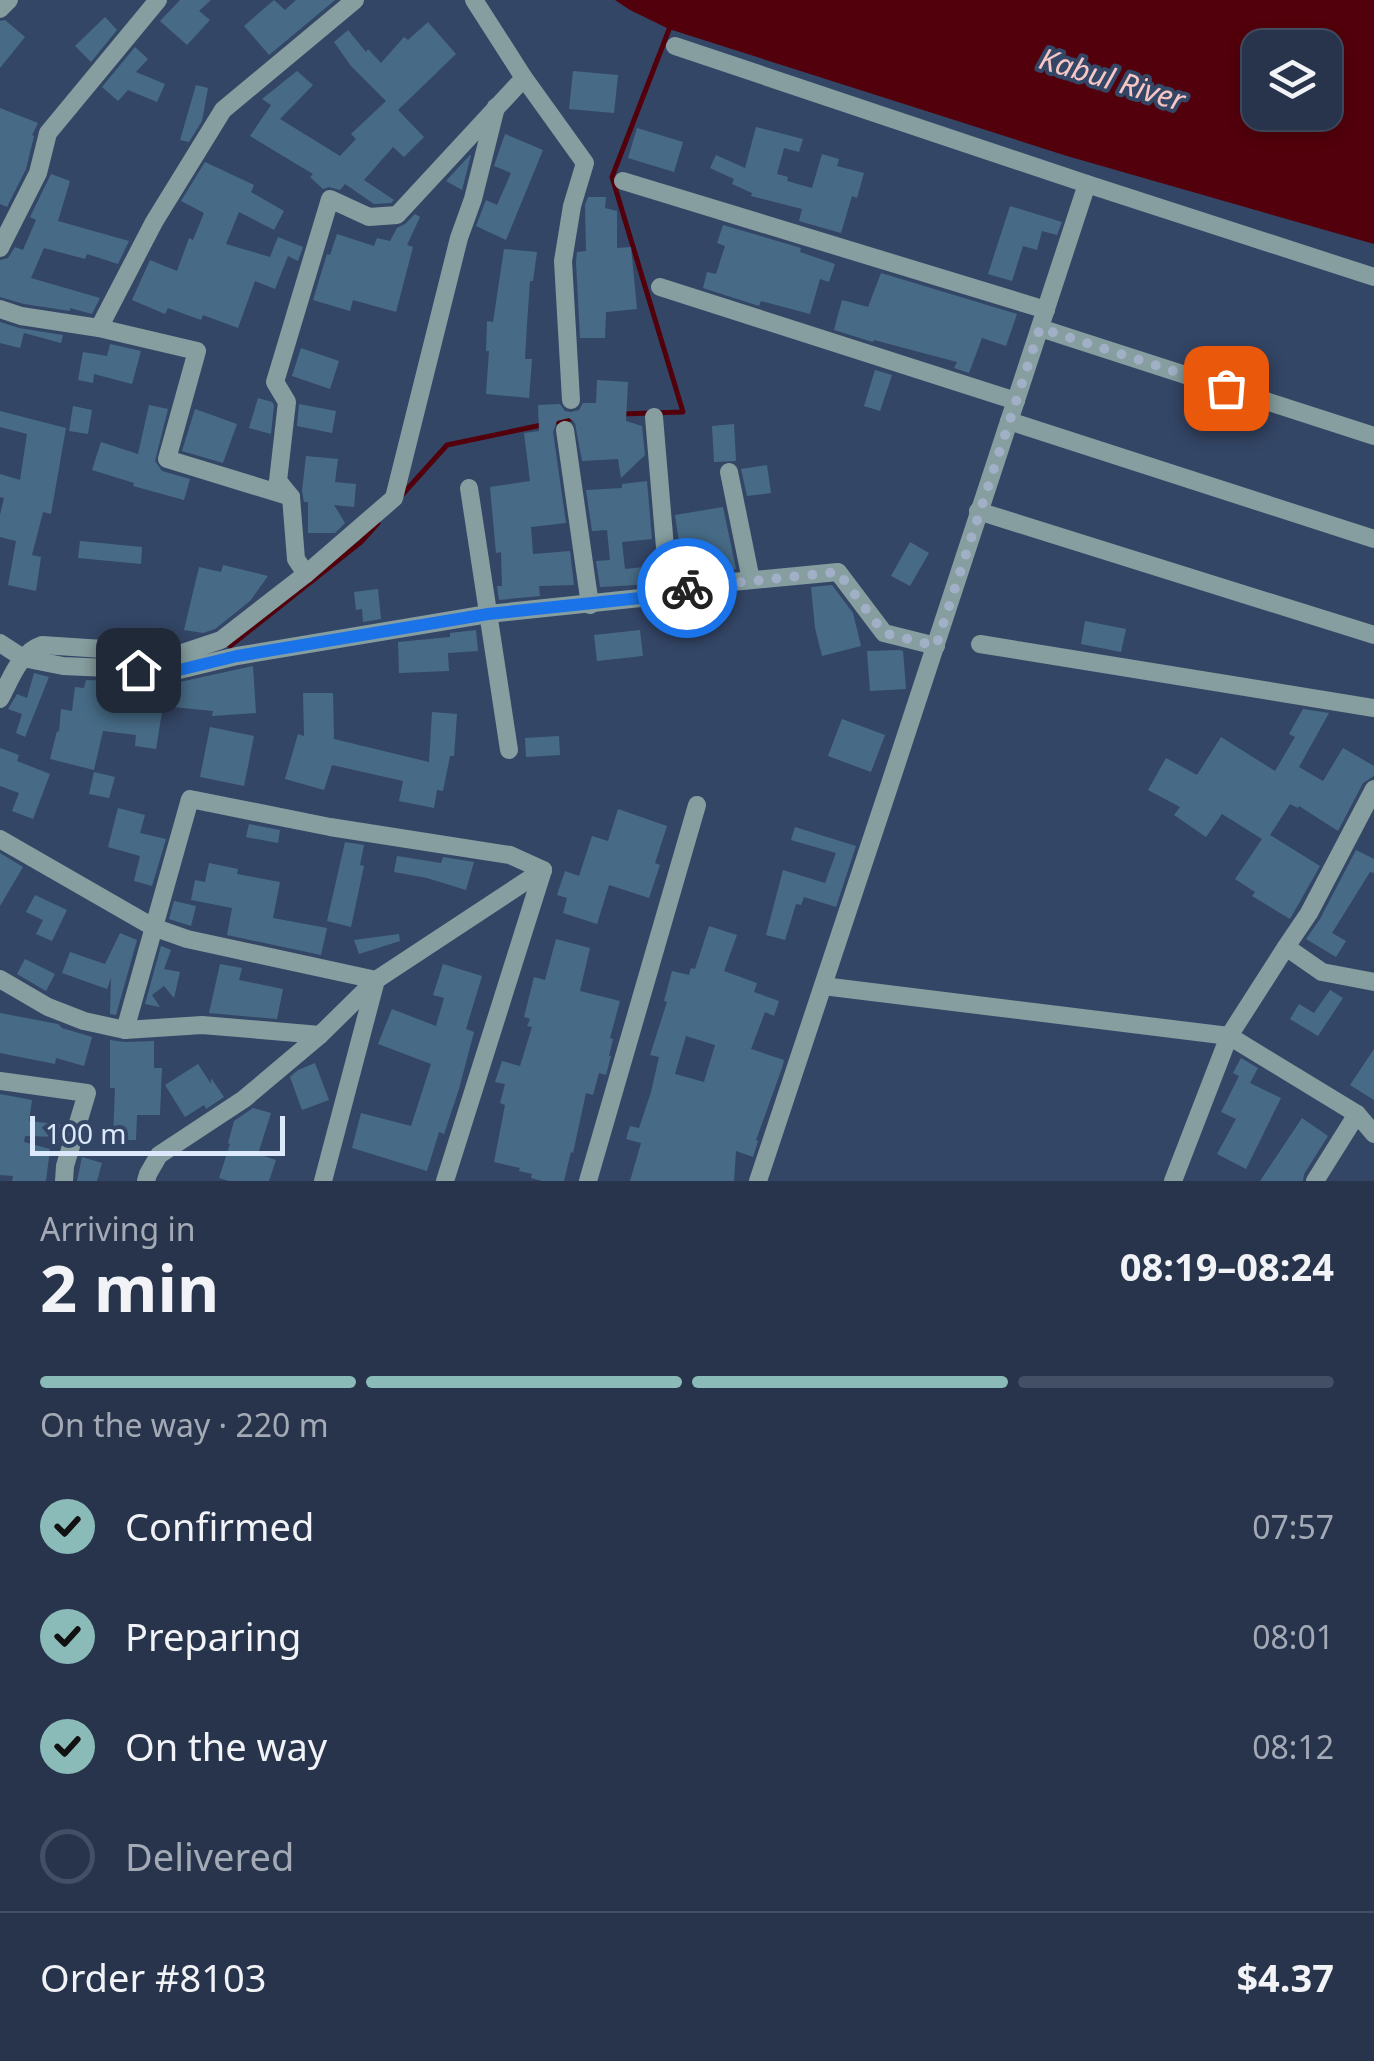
<!DOCTYPE html>
<html lang="en">
<head>
<meta charset="utf-8">
<style>
  body { margin:0; font-family:"Noto Sans",sans-serif; background:#333f56; color:#f1f3f6; height:100vh; display:flex; flex-direction:column; font-size:38px; white-space:nowrap }
  * { box-sizing:border-box; margin:0 }
  p { font-size:32px; color:#a4aab5 }
  .icon { flex:none; width:55px; height:55px; fill:none; stroke:currentColor; stroke-width:2; stroke-linecap:round; stroke-linejoin:round }
  .map { position:relative; height:1181px; overflow:hidden }
  .drawer { display:flex; flex-direction:column; background:#27344c; flex:1 }
  .drawer>* { flex:none }
  .controls { position:absolute; left:1242px; top:30px; display:grid; gap:20px }
  .controls a { display:grid; place-items:center; width:100px; height:100px; border-radius:20px; background:#27344c; box-shadow:0 5px 15px #0003,0 0 0 2px #434f64; font-size:50px }
  .scale { position:absolute; left:30px; bottom:25px; width:255px; box-sizing:border-box; padding-left:10px; border:5px solid #dce8fb; border-top:0; font-size:28px; line-height:35px; white-space:nowrap; color:#dce8fb; -webkit-text-stroke:8px #344666; paint-order:stroke }
  .pin { position:absolute; display:grid; place-items:center; width:85px; height:85px; color:#fff; margin:-42px; border-radius:20px; box-shadow:0 5px 15px #0006 }
  .courier { position:absolute; display:grid; place-items:center; width:100px; height:100px; margin:-50px; border:8px solid #1a73e8; border-radius:50%; background:#fff; color:#222; box-shadow:0 2px 12px #0007 }
  .headline em { font-style:normal; font-weight:700 }
  .headline div { display:flex; flex-direction:column-reverse }
  .headline { display:flex; align-items:center; justify-content:space-between; height:170px; padding:0 40px }
  h1 { font-size:65px; font-weight:700; line-height:75px }
  .bar { display:grid; grid-template-columns:repeat(4,1fr); gap:15px 10px; align-content:center; height:120px; padding:0 40px }
  .bar i { height:12px; border-radius:8px; background:#434f64 }
  .bar .current { background:#8bbbb9 }
  .bar p { grid-column:span 4 }
  .line { display:flex; align-items:center; gap:25px; padding:0 40px; border-top:2px solid #434f64 }
  .line div { flex:1 }
  ol { padding:0 40px; list-style:none }
  li { display:flex; align-items:center; gap:30px; height:110px }
  li p { margin-inline-start:auto }
  li .icon { padding:10px; border-radius:50%; background:#8bbbb9; color:#111; stroke-width:4 }
  li:last-child { color:#a4aab5 }
  li i { width:55px; height:55px; border:5px solid #434f64; border-radius:50% }
  .map>svg:first-child { display:block }
  .water { fill:#52000b; fill-rule:evenodd }
  .lines { fill:none; stroke-linecap:round; stroke-linejoin:round }
  .stream { stroke:#52000b; stroke-width:5 }
  .building { fill:#476b86; fill-rule:evenodd }
  .minor { stroke:#869e9f; stroke-width:18 }
  .done { stroke:#a1afc7; stroke-width:10; stroke-dasharray:0 18 }
  .route { stroke:#1a73e8; stroke-width:12 }
  .labels { text-anchor:middle; stroke-width:8; stroke-linejoin:round; paint-order:stroke }
  .water-label { font-size:30px; font-style:italic; fill:#f8c6c4; stroke:#344666 }
</style>
</head>
<body>
<div class="map">
<svg width="1374" height="1181" viewBox="0 0 1374 1181">
  <rect width="100%" height="100%" fill="#344666"/>
  <!-- water -->
  <path class="water" d="M 615,0 L 1374,0 L 1374,244 L 1067,156 L 669,29 L 630,10 ZM 1260,48 L 1325,48 L 1325,112 L 1260,112 Z"/>
  <g class="lines">
    <!-- stream -->
    <g class="stream">
      <path d="M 620,414 L 683,412 L 612,177 L 670,27"/>
      <path d="M 401,496 L 447,445 L 575,418"/>
      <path d="M 230,646 L 361,542 L 378,523"/>
    </g>
  </g>
  <!-- building -->
  <g class="building">
    <path d="M 180,0 L 211,0 L 199,11 L 210,20 L 187,45 L 160,21 Z"/>
    <path d="M 274,0 L 285,10 L 296,0 L 335,0 L 269,55 L 244,26 Z"/>
    <path d="M 105,17 L 117,30 L 91,62 L 75,46 Z"/>
    <path d="M 5,20 L 25,37 L 0,68 L 0,21 Z"/>
    <path d="M 428,22 L 456,54 L 398,110 L 424,137 L 404,157 L 393,147 L 364,180 L 394,200 L 391,203 L 374,204 L 345,184 L 340,190 L 329,187 L 323,189 L 310,177 L 313,174 L 250,136 L 271,105 L 262,99 L 297,71 L 313,85 L 280,119 L 340,156 L 356,139 L 351,134 L 386,101 L 351,66 L 334,42 L 348,30 L 366,52 L 368,49 L 381,63 L 404,37 L 408,40 Z"/>
    <path d="M 135,47 L 148,59 L 136,72 L 165,84 L 157,102 L 128,90 L 118,101 L 102,87 Z"/>
    <path d="M 573,71 L 618,75 L 614,113 L 569,109 Z"/>
    <path d="M 196,85 L 208,88 L 202,121 L 189,142 L 180,140 Z"/>
    <path d="M 0,108 L 38,123 L 32,135 L 34,136 L 26,169 L 7,207 L 0,204 Z"/>
    <path d="M 756,127 L 803,139 L 799,152 L 784,148 L 777,174 L 788,177 L 787,181 L 812,188 L 822,154 L 839,159 L 837,166 L 864,173 L 857,198 L 852,196 L 841,233 L 799,221 L 802,209 L 751,196 L 752,193 L 732,184 L 734,179 L 710,168 L 716,155 L 745,168 Z"/>
    <path d="M 637,128 L 683,142 L 674,172 L 628,158 Z"/>
    <path d="M 505,134 L 543,150 L 506,240 L 476,226 L 486,200 L 497,205 L 511,173 L 494,166 Z"/>
    <path d="M 470,155 L 471,155 L 462,190 L 446,181 Z"/>
    <path d="M 205,162 L 254,185 L 251,192 L 284,211 L 274,230 L 239,212 L 226,244 L 270,257 L 278,237 L 303,247 L 298,261 L 288,256 L 275,289 L 255,281 L 238,328 L 203,315 L 201,320 L 168,308 L 165,314 L 132,300 L 150,260 L 177,271 L 189,238 L 193,240 L 204,213 L 181,201 Z"/>
    <path d="M 51,174 L 70,181 L 58,221 L 129,241 L 118,264 L 87,254 L 85,259 L 44,248 L 31,278 L 100,298 L 92,314 L 70,308 L 70,311 L 24,304 L 0,297 L 0,260 L 8,258 L 15,247 L 23,250 L 36,220 L 30,217 Z"/>
    <path d="M 588,197 L 606,197 L 605,208 L 617,211 L 617,248 L 631,247 L 637,309 L 606,312 L 605,338 L 580,338 L 576,262 L 577,252 L 586,251 L 585,205 Z"/>
    <path d="M 1010,206 L 1062,222 L 1057,235 L 1042,231 L 1037,250 L 1023,246 L 1012,281 L 988,274 Z"/>
    <path d="M 415,214 L 420,217 L 407,245 L 413,247 L 396,312 L 353,300 L 350,311 L 313,300 L 327,254 L 330,255 L 337,234 L 374,246 L 377,238 L 390,241 L 397,228 L 405,224 Z"/>
    <path d="M 723,225 L 801,248 L 800,252 L 835,264 L 829,282 L 820,279 L 810,314 L 761,301 L 759,306 L 703,288 L 707,272 L 716,274 L 725,246 L 717,243 Z"/>
    <path d="M 504,249 L 537,252 L 533,281 L 530,281 L 527,324 L 525,359 L 532,359 L 529,398 L 486,394 L 489,351 L 486,351 L 487,321 L 493,322 Z"/>
    <path d="M 881,273 L 1017,314 L 1006,346 L 982,338 L 969,373 L 954,368 L 957,362 L 874,340 L 873,342 L 834,330 L 842,300 L 868,307 Z"/>
    <path d="M 0,322 L 19,328 L 63,335 L 61,343 L 24,333 L 20,348 L 0,343 Z"/>
    <path d="M 110,344 L 141,351 L 132,384 L 94,374 L 93,383 L 78,380 L 83,352 L 107,356 Z"/>
    <path d="M 301,348 L 339,361 L 330,389 L 292,376 Z"/>
    <path d="M 875,370 L 892,375 L 880,411 L 864,406 Z"/>
    <path d="M 597,380 L 628,382 L 626,421 L 642,426 L 645,455 L 621,478 L 618,459 L 582,461 L 575,423 L 569,418 L 557,421 L 553,432 L 566,523 L 531,527 L 533,554 L 570,551 L 574,585 L 539,586 L 540,596 L 499,600 L 497,586 L 502,586 L 501,552 L 496,553 L 490,487 L 530,481 L 524,433 L 539,431 L 538,405 L 560,404 L 565,411 L 571,412 L 579,410 L 583,403 L 596,403 Z"/>
    <path d="M 258,398 L 272,402 L 274,405 L 271,434 L 249,428 Z"/>
    <path d="M 299,404 L 336,411 L 332,433 L 297,426 Z"/>
    <path d="M 149,405 L 168,409 L 155,461 L 162,471 L 190,479 L 184,500 L 133,486 L 134,483 L 92,470 L 101,442 L 138,454 Z"/>
    <path d="M 73,406 L 92,410 L 88,434 L 69,431 Z"/>
    <path d="M 195,409 L 237,424 L 223,463 L 182,451 Z"/>
    <path d="M 0,411 L 66,428 L 51,514 L 43,512 L 32,555 L 41,557 L 36,591 L 8,585 L 16,541 L 0,537 L 0,515 L 4,498 L 0,497 L 0,474 L 20,480 L 27,434 L 0,427 Z"/>
    <path d="M 734,424 L 736,461 L 714,462 L 712,426 Z"/>
    <path d="M 306,456 L 338,459 L 335,482 L 356,484 L 354,507 L 334,505 L 345,523 L 335,533 L 308,533 L 308,502 L 304,502 L 302,491 Z"/>
    <path d="M 767,465 L 771,493 L 747,496 L 741,469 Z"/>
    <path d="M 647,481 L 652,539 L 622,542 L 625,569 L 654,566 L 656,584 L 600,587 L 596,561 L 610,560 L 607,530 L 592,531 L 586,490 L 622,488 L 622,484 Z"/>
    <path d="M 723,507 L 736,569 L 718,571 L 717,564 L 683,569 L 675,515 Z"/>
    <path d="M 80,541 L 142,547 L 141,564 L 78,558 Z"/>
    <path d="M 910,542 L 929,553 L 910,586 L 891,576 Z"/>
    <path d="M 223,565 L 268,576 L 250,601 L 215,629 L 203,633 L 184,630 L 199,567 L 221,572 Z"/>
    <path d="M 832,585 L 853,613 L 861,646 L 822,656 L 815,628 L 811,587 Z"/>
    <path d="M 378,589 L 381,619 L 363,622 L 362,609 L 356,610 L 354,592 Z"/>
    <path d="M 1085,621 L 1126,629 L 1121,652 L 1081,644 Z"/>
    <path d="M 476,630 L 478,651 L 448,653 L 449,671 L 399,673 L 398,642 L 450,637 L 450,633 Z"/>
    <path d="M 640,630 L 643,656 L 597,661 L 594,635 Z"/>
    <path d="M 899,650 L 903,651 L 906,689 L 870,691 L 867,651 Z"/>
    <path d="M 253,666 L 256,713 L 212,716 L 213,711 L 163,706 L 156,749 L 135,746 L 136,735 L 103,731 L 94,770 L 50,759 L 57,731 L 59,732 L 61,709 L 72,711 L 75,687 L 84,688 L 86,680 L 175,683 Z"/>
    <path d="M 34,673 L 49,677 L 25,737 L 16,733 L 22,714 L 8,709 L 17,694 L 27,698 Z"/>
    <path d="M 303,693 L 333,693 L 334,739 L 429,762 L 432,712 L 457,714 L 454,756 L 450,756 L 443,791 L 437,790 L 434,808 L 399,801 L 403,781 L 332,765 L 324,790 L 285,779 L 298,734 L 304,736 Z"/>
    <path d="M 1303,709 L 1329,713 L 1299,767 L 1323,781 L 1343,748 L 1374,766 L 1374,776 L 1363,783 L 1338,831 L 1299,806 L 1298,808 L 1290,804 L 1270,835 L 1320,866 L 1290,919 L 1252,896 L 1255,892 L 1235,879 L 1262,839 L 1222,814 L 1206,837 L 1174,815 L 1180,807 L 1148,790 L 1166,758 L 1197,775 L 1221,737 L 1275,771 L 1295,737 L 1289,734 Z"/>
    <path d="M 842,719 L 885,735 L 871,772 L 828,756 Z"/>
    <path d="M 210,727 L 254,736 L 244,786 L 200,777 Z"/>
    <path d="M 559,736 L 560,755 L 526,757 L 525,738 Z"/>
    <path d="M 0,748 L 19,755 L 17,761 L 50,774 L 33,819 L 12,811 L 19,793 L 0,786 Z"/>
    <path d="M 94,772 L 115,777 L 109,798 L 89,794 Z"/>
    <path d="M 118,808 L 145,815 L 140,833 L 166,839 L 152,886 L 134,881 L 140,856 L 108,847 Z"/>
    <path d="M 618,809 L 667,826 L 655,863 L 660,865 L 649,898 L 609,885 L 597,924 L 563,913 L 567,898 L 557,895 L 565,871 L 579,876 L 592,836 L 608,841 Z"/>
    <path d="M 249,824 L 280,830 L 278,843 L 246,837 Z"/>
    <path d="M 795,827 L 856,846 L 836,907 L 804,897 L 801,905 L 796,904 L 785,940 L 766,935 L 783,870 L 825,883 L 836,853 L 791,840 Z"/>
    <path d="M 345,842 L 364,845 L 360,865 L 364,866 L 351,927 L 327,921 Z"/>
    <path d="M 1356,850 L 1374,859 L 1374,873 L 1370,872 L 1332,933 L 1346,941 L 1336,957 L 1306,939 L 1320,919 Z"/>
    <path d="M 0,853 L 23,867 L 0,906 Z"/>
    <path d="M 397,856 L 441,863 L 443,857 L 474,862 L 466,890 L 427,878 L 394,872 Z"/>
    <path d="M 209,863 L 238,869 L 237,874 L 280,882 L 273,918 L 327,928 L 321,955 L 227,935 L 232,908 L 191,900 L 195,880 L 205,882 Z"/>
    <path d="M 35,895 L 67,910 L 52,941 L 36,934 L 43,920 L 26,912 Z"/>
    <path d="M 174,901 L 196,906 L 191,926 L 169,919 Z"/>
    <path d="M 709,926 L 737,935 L 724,971 L 757,983 L 754,992 L 779,1001 L 774,1016 L 765,1012 L 751,1049 L 784,1060 L 782,1068 L 756,1140 L 758,1141 L 753,1157 L 736,1151 L 734,1181 L 630,1181 L 641,1143 L 626,1139 L 630,1126 L 639,1128 L 651,1092 L 659,1057 L 650,1055 L 667,1002 L 664,1001 L 672,971 L 689,975 L 691,968 L 695,969 ZM 686,1036 L 715,1045 L 704,1082 L 675,1074 Z"/>
    <path d="M 120,933 L 137,940 L 116,1015 L 110,1014 L 111,978 L 107,989 L 62,973 L 70,952 L 105,964 Z"/>
    <path d="M 399,934 L 400,941 L 359,954 L 354,940 Z"/>
    <path d="M 556,939 L 590,948 L 580,991 L 620,1001 L 610,1038 L 613,1039 L 609,1056 L 611,1056 L 606,1075 L 599,1073 L 593,1095 L 586,1093 L 573,1153 L 571,1152 L 564,1181 L 542,1181 L 531,1178 L 532,1174 L 519,1171 L 520,1168 L 494,1162 L 505,1105 L 500,1103 L 505,1084 L 495,1082 L 502,1061 L 520,1066 L 532,1027 L 527,1026 L 530,1019 L 524,1017 L 534,977 L 545,980 Z"/>
    <path d="M 161,946 L 171,950 L 164,969 L 180,972 L 174,998 L 164,986 L 152,995 L 160,1007 L 145,1004 Z"/>
    <path d="M 25,959 L 55,974 L 46,991 L 17,974 Z"/>
    <path d="M 220,964 L 242,968 L 239,980 L 283,989 L 277,1019 L 209,1013 Z"/>
    <path d="M 443,964 L 482,976 L 466,1029 L 474,1032 L 459,1089 L 444,1134 L 439,1132 L 427,1171 L 352,1148 L 361,1113 L 411,1126 L 431,1064 L 378,1044 L 392,1009 L 436,1026 L 444,998 L 433,995 Z"/>
    <path d="M 1330,990 L 1343,998 L 1318,1036 L 1290,1019 L 1299,1004 L 1314,1013 Z"/>
    <path d="M 0,1013 L 58,1024 L 62,1028 L 92,1037 L 84,1066 L 56,1058 L 55,1064 L 0,1053 Z"/>
    <path d="M 110,1040 L 125,1042 L 154,1041 L 154,1068 L 162,1068 L 160,1115 L 137,1115 L 136,1140 L 113,1140 L 115,1088 L 110,1088 Z"/>
    <path d="M 1374,1049 L 1374,1100 L 1350,1085 Z"/>
    <path d="M 1241,1058 L 1258,1068 L 1250,1083 L 1281,1098 L 1246,1169 L 1217,1154 L 1236,1119 L 1221,1112 L 1239,1076 L 1233,1073 Z"/>
    <path d="M 315,1063 L 329,1100 L 302,1110 L 290,1077 L 298,1070 Z"/>
    <path d="M 198,1064 L 211,1084 L 211,1078 L 224,1097 L 206,1109 L 204,1105 L 185,1117 L 165,1085 Z"/>
    <path d="M 0,1094 L 32,1100 L 29,1121 L 64,1125 L 61,1137 L 25,1136 L 24,1142 L 50,1149 L 46,1181 L 12,1181 L 13,1176 L 0,1175 Z"/>
    <path d="M 253,1108 L 271,1113 L 258,1154 L 276,1160 L 269,1181 L 229,1181 L 219,1178 L 230,1144 L 228,1143 L 234,1121 Z"/>
    <path d="M 1302,1118 L 1328,1136 L 1304,1174 L 1303,1181 L 1260,1181 Z"/>
    <path d="M 82,1157 L 102,1163 L 97,1181 L 77,1181 Z"/>
  </g>
  <g class="lines">
    <!-- minor -->
    <g class="minor">
      <path d="M 474,0 L 524,78 L 585,163 L 572,206 L 563,261 L 571,400"/>
      <path d="M 0,9 L 9,0"/>
      <path d="M 675,46 L 1087,184 L 1374,277"/>
      <path d="M 623,181 L 1046,310"/>
      <path d="M 0,248 L 38,173 L 48,133 L 158,0"/>
      <path d="M 660,287 L 1016,401"/>
      <path d="M 0,309 L 21,316 L 99,328"/>
      <path d="M 1040,328 L 1374,436"/>
      <path d="M 654,417 L 669,595"/>
      <path d="M 1009,421 L 1374,539"/>
      <path d="M 565,430 L 590,605"/>
      <path d="M 729,472 L 751,580"/>
      <path d="M 469,488 L 509,750"/>
      <path d="M 291,497 L 167,459 L 197,351 L 99,328 L 154,222 L 223,110 L 355,0"/>
      <path d="M 978,511 L 1374,635"/>
      <path d="M 306,574 L 296,559 L 291,497 L 278,481 L 287,402 L 275,382 L 330,199 L 369,217 L 397,215 L 524,78"/>
      <path d="M 0,643 L 23,658 L 63,666 L 175,671 L 237,656 L 488,614 L 669,595 L 691,586 L 838,572 L 884,633 L 936,646"/>
      <path d="M 980,644 L 1374,708"/>
      <path d="M 0,699 C 11,679 19,653 42,645 L 179,654 L 221,640 L 306,574 L 394,498 L 459,238 L 473,199 L 496,107"/>
      <path d="M 0,839 L 153,927 L 187,939 L 376,980 L 323,1181"/>
      <path d="M 1286,947 L 1309,913 L 1374,789"/>
      <path d="M 0,979 L 48,1007 L 84,1021 L 125,1030 L 202,1025 L 320,1035"/>
      <path d="M 823,986 L 1229,1036 L 1357,1114 L 1374,1134"/>
      <path d="M 125,1030 C 146,953 168,876 190,799 L 330,827 L 510,855 L 543,870"/>
      <path d="M 0,1081 L 87,1093 L 65,1166 L 64,1181"/>
      <path d="M 146,1181 L 148,1174 L 159,1155 L 244,1099 L 320,1035 L 376,980 L 543,870"/>
      <path d="M 445,1181 L 543,870"/>
      <path d="M 588,1181 L 697,805"/>
      <path d="M 758,1181 C 869,849 978,517 1087,184"/>
      <path d="M 1173,1181 L 1229,1036 L 1286,947 L 1322,972 L 1374,982"/>
      <path d="M 1315,1181 L 1357,1114"/>
    </g>
  </g>
  <g class="lines">
    <!-- done -->
    <path class="done" d="M 687,588 L 838,572 L 884,633 L 936,646 L 1040,328 L 1226,388"/>
    <!-- route -->
    <path class="route" d="M 138,670 L 175,671 L 237,656 L 488,614 L 669,595 L 687,588"/>
  </g>
  <g class="labels">
    <!-- water labels -->
    <g class="water-label">
      <text transform="translate(1112 80) rotate(17)" y="10">Kabul River</text>
    </g>
  </g>
</svg>
<div class="controls">
<a><svg class="icon" aria-label="layers" viewBox="0 0 24 24"><path d="M12 4l9 5-9 5-9-5zM3 14l9 5 9-5"/></svg></a>
</div>
<div class="scale">100 m</div>
<div class="pin" style="left:1226px;top:388px;background:#ea580c"><svg class="icon" aria-label="bag" viewBox="0 0 24 24"><path d="M5 8h14l-1 12H6zM9 8a3 3 0 0 1 6 0"/></svg></div>
<div class="pin" style="left:138px;top:670px;background:#1f2937"><svg class="icon" aria-label="home" viewBox="0 0 24 24"><path d="M3 11l9-7 9 7M6 9v11h12V9"/></svg></div>
<div class="courier" style="left:687px;top:588px"><svg class="icon" aria-label="bike" viewBox="0 0 24 24"><circle cx="6" cy="16" r="4"/><circle cx="18" cy="16" r="4"/><path d="M6 16l4-8h5l3 8M10 8l3 8H6M13 5h3"/></svg></div>
</div>
<section class="drawer">
<div class="headline"><div><h1>2 min</h1><p>Arriving in</p></div><em>08:19–08:24</em></div>
<div class="bar"><i class="current"></i><i class="current"></i><i class="current"></i><i></i><p>On the way · 220 m</p></div>
<ol>
<li><svg class="icon" aria-label="check" viewBox="0 0 24 24"><path d="M5 12l5 5 9-10"/></svg>Confirmed<p>07:57</p></li>
<li><svg class="icon" aria-label="check" viewBox="0 0 24 24"><path d="M5 12l5 5 9-10"/></svg>Preparing<p>08:01</p></li>
<li><svg class="icon" aria-label="check" viewBox="0 0 24 24"><path d="M5 12l5 5 9-10"/></svg>On the way<p>08:12</p></li>
<li><i></i>Delivered</li>
</ol>
<div class="line" style="height:130px"><div>Order #8103</div><b>$4.37</b></div>
</section>
</body>
</html>
